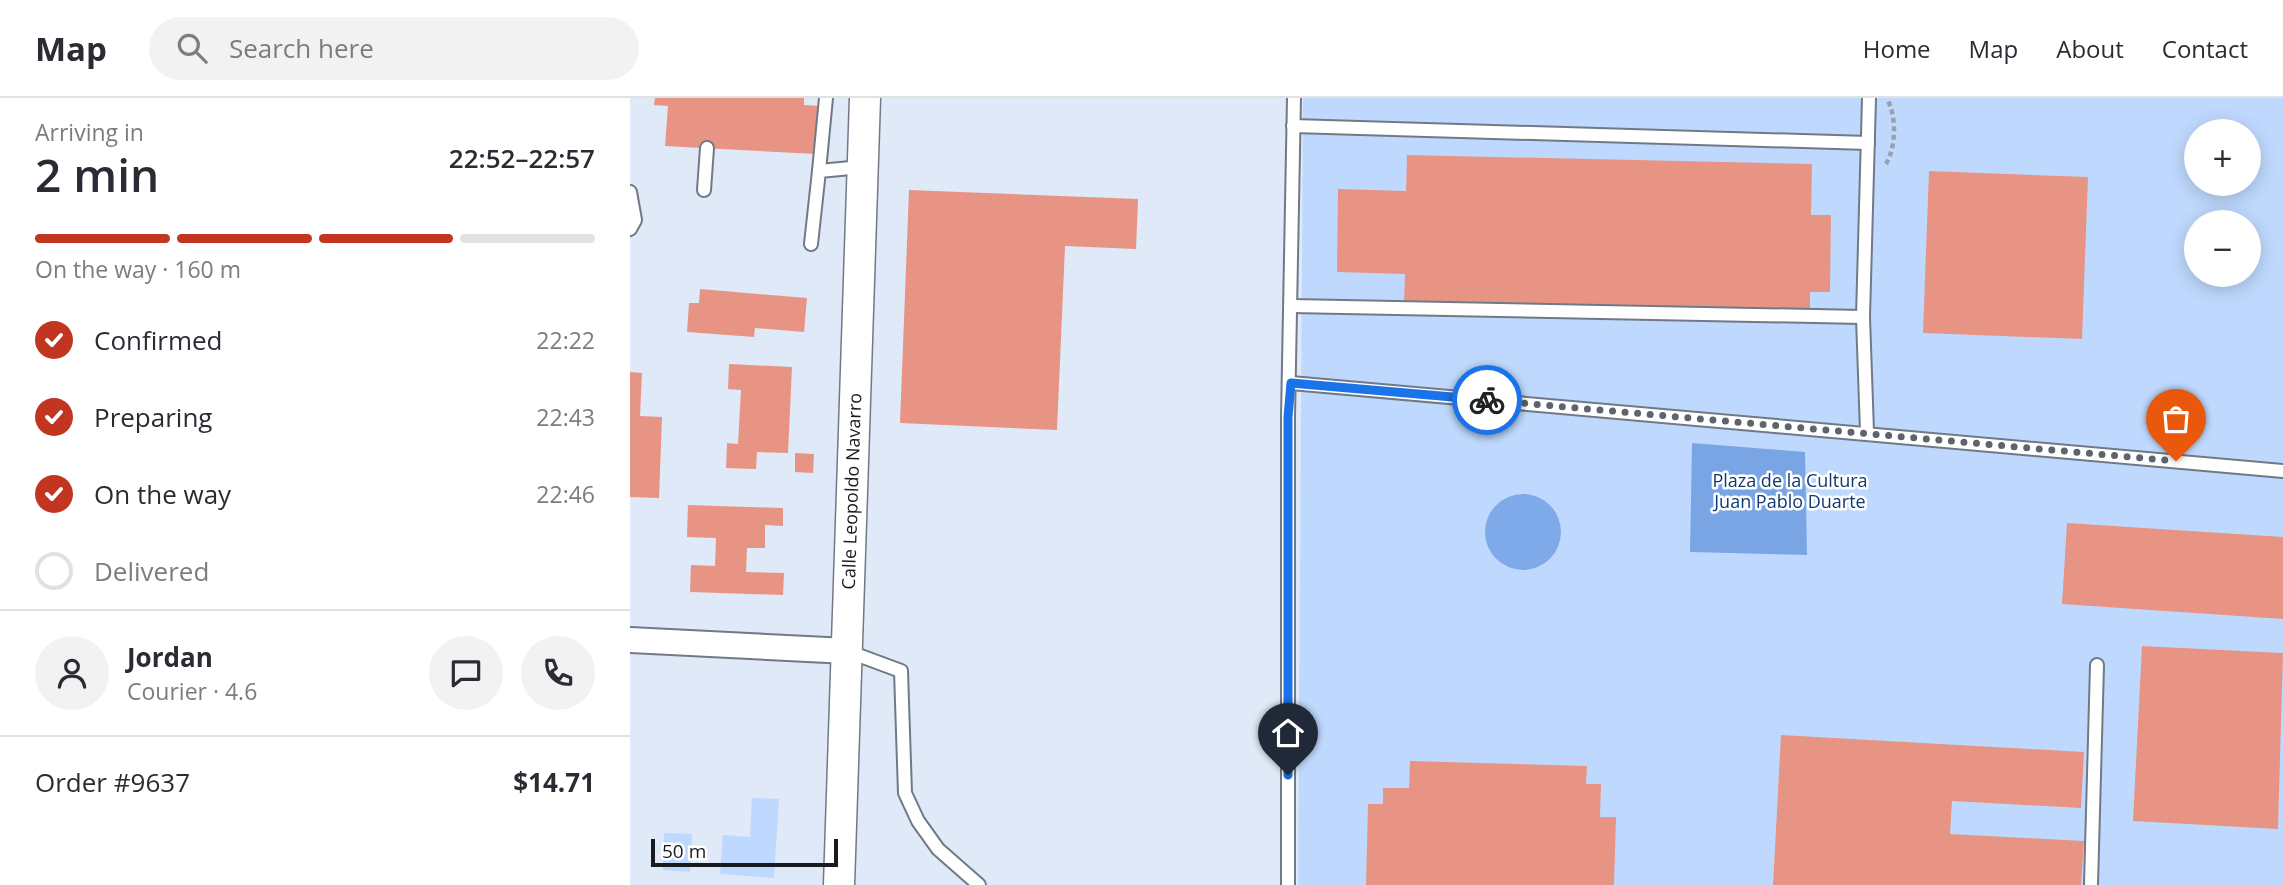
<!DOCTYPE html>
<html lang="en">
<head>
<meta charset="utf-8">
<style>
  body { margin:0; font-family:"Open Sans",sans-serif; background:#f2f2f3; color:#2b2b33; height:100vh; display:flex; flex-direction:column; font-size:26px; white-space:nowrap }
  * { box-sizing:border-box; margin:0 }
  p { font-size:23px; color:#7c7c81 }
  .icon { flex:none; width:38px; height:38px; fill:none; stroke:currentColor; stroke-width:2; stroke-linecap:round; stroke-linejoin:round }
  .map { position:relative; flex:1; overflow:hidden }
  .sheet { display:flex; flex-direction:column; background:#fff; width:630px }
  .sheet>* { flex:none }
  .fabs { position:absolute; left:1554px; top:21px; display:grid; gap:14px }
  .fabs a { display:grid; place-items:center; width:77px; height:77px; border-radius:50%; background:#fff; box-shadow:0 4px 18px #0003; font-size:35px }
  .scale { position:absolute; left:21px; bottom:18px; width:187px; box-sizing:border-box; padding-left:7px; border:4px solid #181c21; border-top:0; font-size:19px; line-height:24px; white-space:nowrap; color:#181c21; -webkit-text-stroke:5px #fff; paint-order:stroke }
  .pin { position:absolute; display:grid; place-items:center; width:60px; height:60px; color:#fff; margin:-72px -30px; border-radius:50% 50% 50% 0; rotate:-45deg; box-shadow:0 0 7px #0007 }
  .pin .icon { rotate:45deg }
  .courier { position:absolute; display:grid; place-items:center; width:70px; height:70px; margin:-35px; border:5px solid #1a73e8; border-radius:50%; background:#fff; color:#222; box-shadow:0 2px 9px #0007 }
  .overview em { font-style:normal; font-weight:600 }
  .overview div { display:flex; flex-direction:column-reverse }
  .overview { display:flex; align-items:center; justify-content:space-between; height:119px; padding:0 35px }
  h1 { font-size:46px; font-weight:600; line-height:52px }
  .bar { display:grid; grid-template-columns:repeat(4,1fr); gap:10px 7px; align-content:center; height:84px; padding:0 35px }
  .bar i { height:9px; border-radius:5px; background:#e1e1e2 }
  .bar .current { background:#c13521 }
  .bar p { grid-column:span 4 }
  .line { display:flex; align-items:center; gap:18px; padding:0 35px; border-top:2px solid #e1e1e2 }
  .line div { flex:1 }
  .round { display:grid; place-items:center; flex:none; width:74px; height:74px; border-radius:37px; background:#f2f2f3 }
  ol { padding:0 35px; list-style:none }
  li { display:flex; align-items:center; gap:21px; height:77px }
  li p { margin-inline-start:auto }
  li .icon { padding:7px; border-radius:50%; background:#c13521; color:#fff; stroke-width:4 }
  li:last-child { color:#7c7c81 }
  li i { width:38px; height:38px; border:4px solid #e1e1e2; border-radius:50% }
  header { display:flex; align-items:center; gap:42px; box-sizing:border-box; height:98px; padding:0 35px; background:#fff; border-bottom:2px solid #e1e1e2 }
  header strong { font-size:33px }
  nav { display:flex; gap:38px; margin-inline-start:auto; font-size:24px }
  .search { width:490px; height:63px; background:#f2f2f3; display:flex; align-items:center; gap:18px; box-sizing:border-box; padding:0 24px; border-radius:38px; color:#7c7c81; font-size:26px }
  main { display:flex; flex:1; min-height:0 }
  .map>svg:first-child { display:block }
  .green { fill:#bfd9fe; fill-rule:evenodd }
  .forest { fill:#79a5e4 }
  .water { fill:#7eaaea }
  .building { fill:#e89484 }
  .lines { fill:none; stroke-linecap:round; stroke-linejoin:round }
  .service-casing { stroke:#707986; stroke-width:16 }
  .minor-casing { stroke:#707986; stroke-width:28 }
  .tertiary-casing { stroke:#707986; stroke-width:33 }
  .path { stroke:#99a1ac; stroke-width:4.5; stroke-dasharray:5 3.5; stroke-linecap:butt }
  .service { stroke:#fff; stroke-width:12 }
  .minor { stroke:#fff; stroke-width:24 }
  .tertiary { stroke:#fff; stroke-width:30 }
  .done { stroke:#5e646c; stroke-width:7; stroke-dasharray:0 12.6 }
  .route { stroke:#1a73e8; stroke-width:9 }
  .labels { text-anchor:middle; stroke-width:5; stroke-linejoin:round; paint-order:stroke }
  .park-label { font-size:18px; fill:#103972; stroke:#fff }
  .street-label { font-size:18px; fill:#181c21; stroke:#fff }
</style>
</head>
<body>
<header>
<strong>Map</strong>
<div class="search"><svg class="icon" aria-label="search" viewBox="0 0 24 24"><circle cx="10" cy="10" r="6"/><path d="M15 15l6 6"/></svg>Search here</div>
<nav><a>Home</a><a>Map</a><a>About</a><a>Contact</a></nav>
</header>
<main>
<section class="sheet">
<div class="overview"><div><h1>2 min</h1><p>Arriving in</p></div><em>22:52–22:57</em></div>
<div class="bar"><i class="current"></i><i class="current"></i><i class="current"></i><i></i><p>On the way · 160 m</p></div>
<ol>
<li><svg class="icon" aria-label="check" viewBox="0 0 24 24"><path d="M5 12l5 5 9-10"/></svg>Confirmed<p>22:22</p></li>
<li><svg class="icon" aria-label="check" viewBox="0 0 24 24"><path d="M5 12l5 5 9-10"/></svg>Preparing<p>22:43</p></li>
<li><svg class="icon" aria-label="check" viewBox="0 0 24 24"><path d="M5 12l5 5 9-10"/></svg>On the way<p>22:46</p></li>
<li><i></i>Delivered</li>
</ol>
<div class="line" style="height:126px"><a class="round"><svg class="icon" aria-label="person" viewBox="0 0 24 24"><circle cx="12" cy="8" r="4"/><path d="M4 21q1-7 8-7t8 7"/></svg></a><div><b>Jordan</b><p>Courier · 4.6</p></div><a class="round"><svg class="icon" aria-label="chat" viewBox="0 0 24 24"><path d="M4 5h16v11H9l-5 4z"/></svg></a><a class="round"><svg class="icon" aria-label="phone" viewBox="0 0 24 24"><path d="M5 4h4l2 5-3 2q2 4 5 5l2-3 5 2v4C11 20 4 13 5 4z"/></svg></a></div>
<div class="line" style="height:91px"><div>Order #9637</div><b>$14.71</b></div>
</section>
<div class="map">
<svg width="1653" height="787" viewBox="0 0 1653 787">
  <rect width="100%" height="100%" fill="#dfe9f7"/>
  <!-- green -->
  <g class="green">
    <path d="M 673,0 L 1653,0 L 1653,787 L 668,787 ZM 1566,33 L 1619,33 L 1619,86 L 1566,86 ZM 1566,124 L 1619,124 L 1619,177 L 1566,177 Z"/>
    <path d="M 122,700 L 149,701 L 144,780 L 90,776 L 93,737 L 120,739 Z"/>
    <path d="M 34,735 L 62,736 L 60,774 L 33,772 Z"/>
  </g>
  <!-- forest -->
  <path class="forest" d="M 1062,345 L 1175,354 L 1177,457 L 1060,454 Z"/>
  <!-- water -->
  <circle class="water" cx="893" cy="434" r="38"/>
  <!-- building -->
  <g class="building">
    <path d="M 25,0 L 174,0 L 174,7 L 189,8 L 186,56 L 35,48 L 38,8 L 24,7 Z"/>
    <path d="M 777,57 L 1182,66 L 1181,117 L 1201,117 L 1200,194 L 1180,194 L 1180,213 L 774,204 L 775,176 L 707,174 L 708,91 L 776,93 Z"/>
    <path d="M 1299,73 L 1458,79 L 1452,241 L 1293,235 Z"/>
    <path d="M 279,92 L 508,101 L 506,151 L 435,148 L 427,332 L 270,325 Z"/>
    <path d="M 70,191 L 177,200 L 174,234 L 125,230 L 124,239 L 57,234 L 59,205 L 69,205 Z"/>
    <path d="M 99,266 L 162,269 L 158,355 L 127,354 L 126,371 L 96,370 L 97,345 L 108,346 L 111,292 L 98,291 Z"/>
    <path d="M 0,274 L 12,275 L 10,318 L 32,319 L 29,400 L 0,399 Z"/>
    <path d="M 165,355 L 184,356 L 183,375 L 165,374 Z"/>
    <path d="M 58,407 L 153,410 L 153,428 L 135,427 L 135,450 L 117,450 L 116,474 L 154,475 L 153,497 L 60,494 L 61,467 L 85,468 L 86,440 L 57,439 Z"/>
    <path d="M 1437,425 L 1653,439 L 1653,521 L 1432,506 Z"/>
    <path d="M 1512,548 L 1653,555 L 1648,731 L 1503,723 Z"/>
    <path d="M 1151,637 L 1454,654 L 1451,710 L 1322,703 L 1320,736 L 1454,743 L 1451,787 L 1143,787 Z"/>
    <path d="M 780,663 L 957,668 L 956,686 L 971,686 L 970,719 L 986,719 L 984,787 L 736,787 L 738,706 L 753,706 L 753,690 L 779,690 Z"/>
  </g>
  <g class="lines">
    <defs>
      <g id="service">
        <path d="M 663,28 L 1238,45"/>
        <path d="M 189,73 L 196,0"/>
        <path d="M 74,92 L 77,50"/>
        <path d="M 0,94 L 5,122 L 0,131"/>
        <path d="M 181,146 L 189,73 L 232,69"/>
        <path d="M 661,208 L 1233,219"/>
        <path d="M 661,285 L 1653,373"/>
        <path d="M 1237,334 L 1233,219 L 1239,0"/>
        <path d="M 217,553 L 271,573 L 275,695 L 288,723 L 308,751 L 349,787"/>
        <path d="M 658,787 L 658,319 L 664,0"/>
        <path d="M 1461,787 L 1467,567"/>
      </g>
      <path id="minor" d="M 0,542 L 217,553"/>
      <g id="tertiary">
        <path id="s1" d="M 209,787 L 235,0"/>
      </g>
    </defs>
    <!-- service casing -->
    <use href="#service" class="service-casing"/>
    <!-- minor casing -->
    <use href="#minor" class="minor-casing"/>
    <!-- tertiary casing -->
    <use href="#tertiary" class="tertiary-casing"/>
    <!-- path -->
    <path class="path" d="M 1256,66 C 1266,49 1267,18 1257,1"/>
    <!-- service -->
    <use href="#service" class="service"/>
    <!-- minor -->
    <use href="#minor" class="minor"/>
    <!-- tertiary -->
    <use href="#tertiary" class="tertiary"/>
  </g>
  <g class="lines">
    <!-- done -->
    <path class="done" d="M 857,302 L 1546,363"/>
    <!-- route -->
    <path class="route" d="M 658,677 L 658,319 L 661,285 L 857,302"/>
  </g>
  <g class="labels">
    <!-- park labels -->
    <g class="park-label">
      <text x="1160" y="389">Plaza de la Cultura<tspan x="1160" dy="21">Juan Pablo Duarte</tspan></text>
    </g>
    <!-- street labels -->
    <g class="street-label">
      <text dy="6" stroke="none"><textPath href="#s1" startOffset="394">Calle Leopoldo Navarro</textPath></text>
    </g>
  </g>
</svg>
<div class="fabs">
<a>+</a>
<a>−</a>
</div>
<div class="scale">50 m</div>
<div class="pin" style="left:1546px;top:363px;background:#ea580c"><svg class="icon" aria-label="bag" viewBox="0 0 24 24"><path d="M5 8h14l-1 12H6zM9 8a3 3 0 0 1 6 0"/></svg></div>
<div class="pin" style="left:658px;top:677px;background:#1f2937"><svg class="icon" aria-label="home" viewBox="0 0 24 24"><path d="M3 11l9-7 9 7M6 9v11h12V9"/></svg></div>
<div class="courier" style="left:857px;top:302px"><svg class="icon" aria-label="bike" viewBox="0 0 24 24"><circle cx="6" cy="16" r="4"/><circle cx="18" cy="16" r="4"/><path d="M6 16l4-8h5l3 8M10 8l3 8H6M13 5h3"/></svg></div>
</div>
</main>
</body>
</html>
